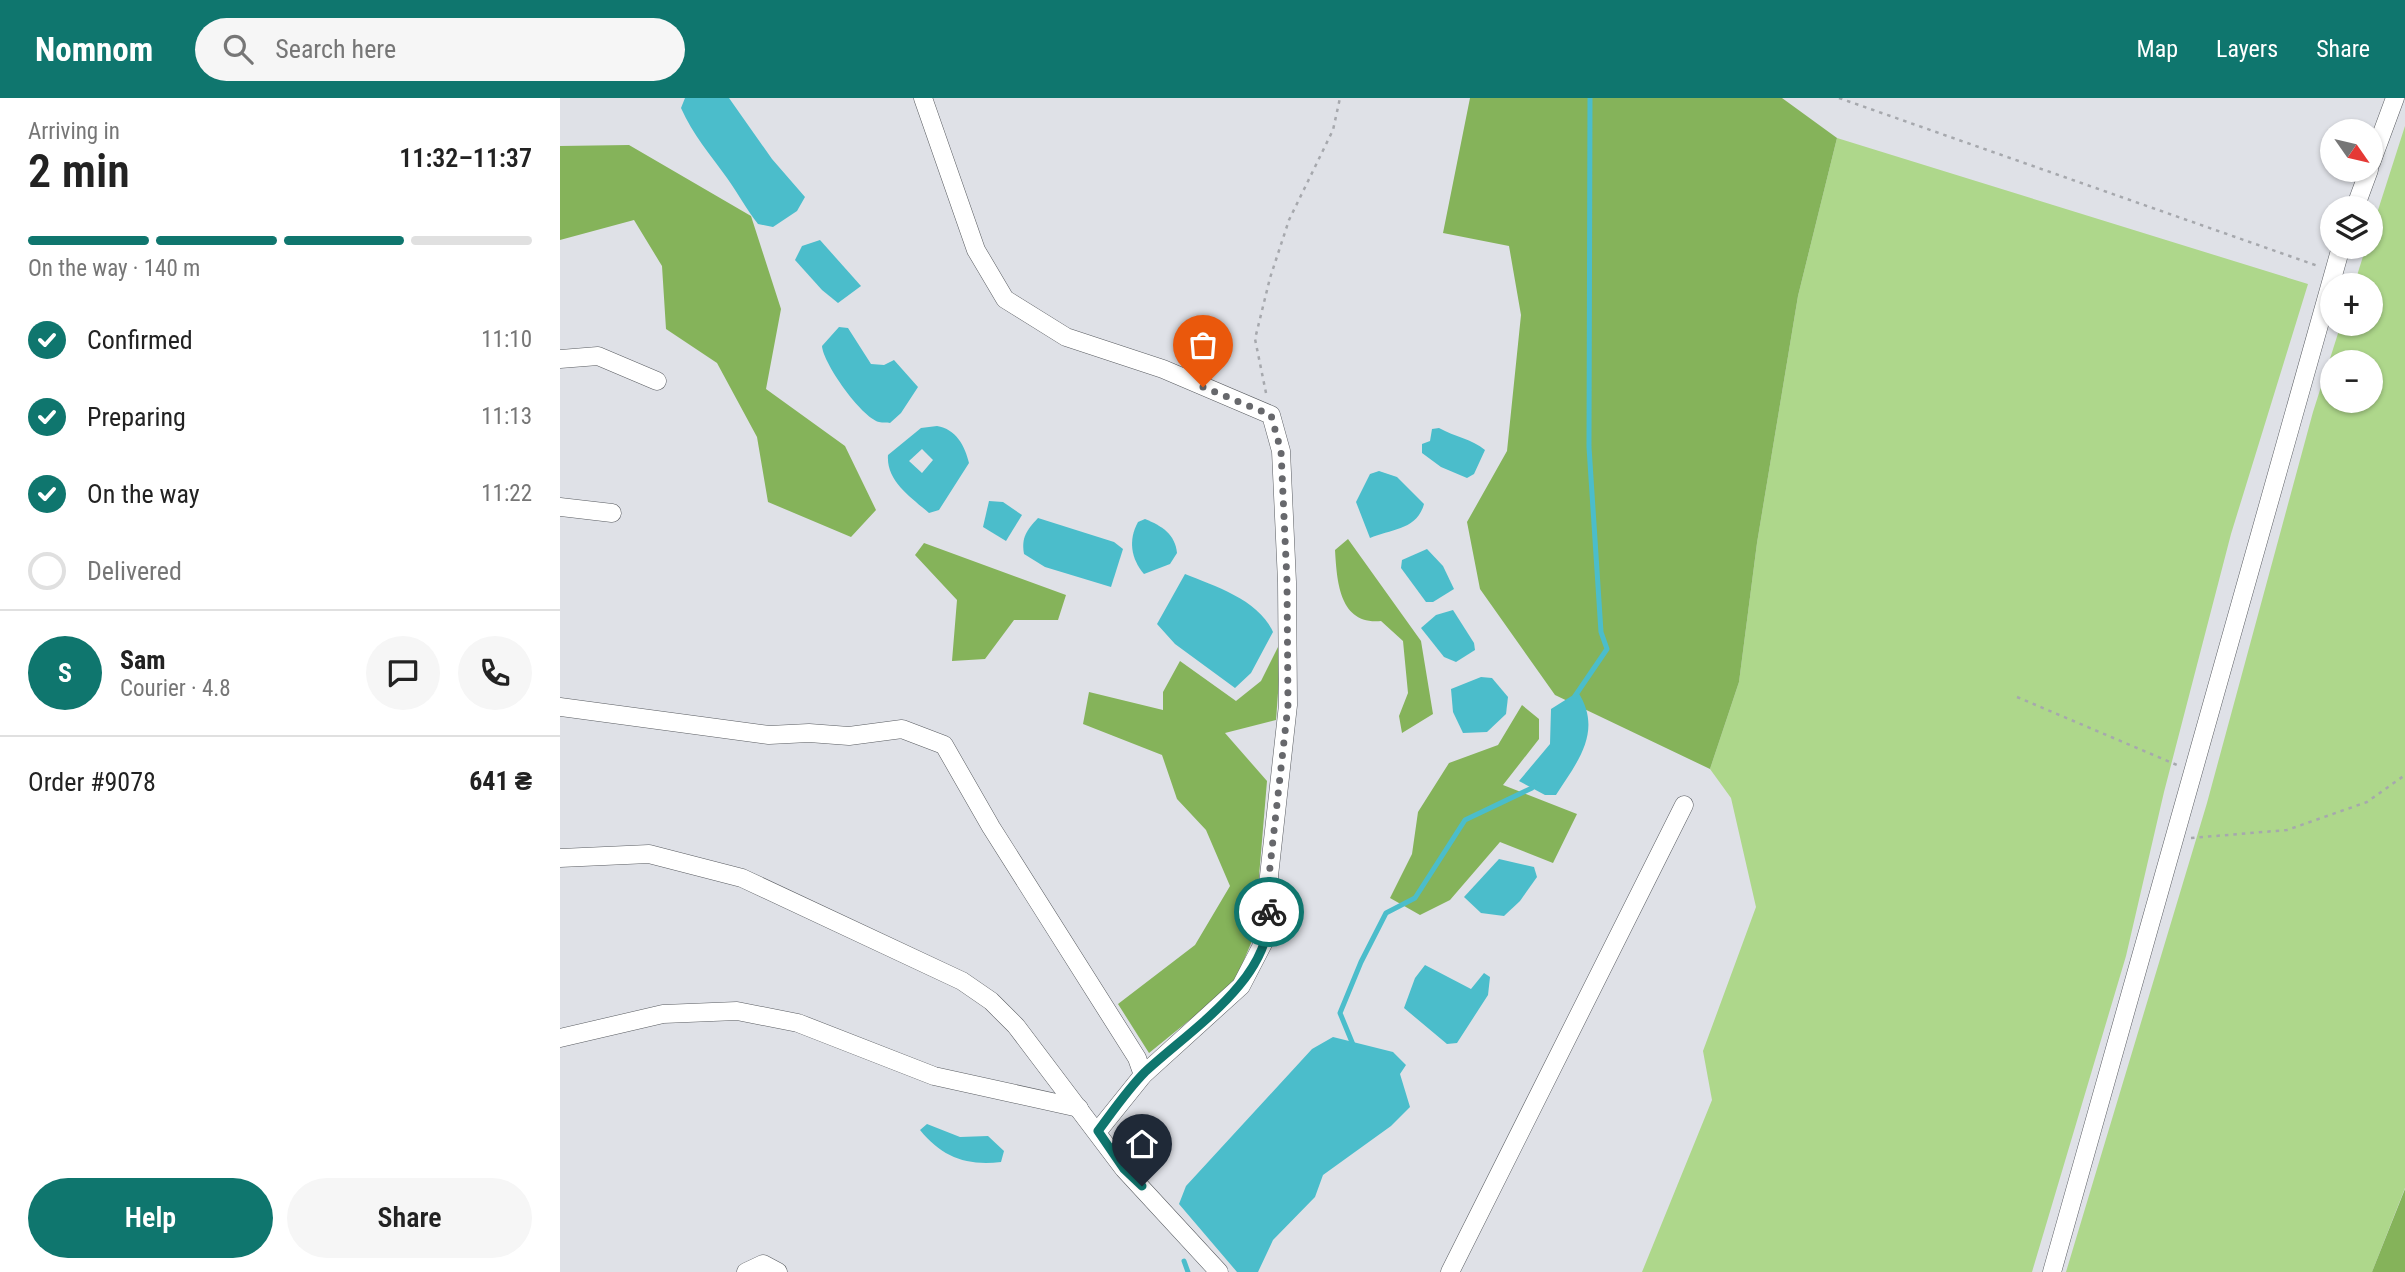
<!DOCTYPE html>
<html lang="en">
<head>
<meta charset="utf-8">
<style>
  body { margin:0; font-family:"Roboto Condensed",sans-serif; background:#f6f6f6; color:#222; height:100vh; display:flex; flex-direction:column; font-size:26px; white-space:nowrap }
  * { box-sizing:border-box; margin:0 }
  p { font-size:23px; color:#767676 }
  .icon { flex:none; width:38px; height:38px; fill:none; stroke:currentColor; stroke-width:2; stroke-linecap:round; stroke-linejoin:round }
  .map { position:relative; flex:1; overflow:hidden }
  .details { display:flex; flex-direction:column; background:#fff; width:560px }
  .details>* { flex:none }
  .needle { width:46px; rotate:124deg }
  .controls { position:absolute; left:1760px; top:21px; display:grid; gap:14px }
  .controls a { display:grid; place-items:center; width:63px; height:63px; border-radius:50%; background:#fff; box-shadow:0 2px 5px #0004; font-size:35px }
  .pin { position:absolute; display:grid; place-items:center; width:60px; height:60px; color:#fff; margin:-72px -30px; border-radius:50% 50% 50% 0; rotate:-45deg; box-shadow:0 0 7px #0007 }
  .pin .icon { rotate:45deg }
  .courier { position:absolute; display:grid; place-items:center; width:70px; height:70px; margin:-35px; border:5px solid #0f766e; border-radius:50%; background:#fff; color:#222; box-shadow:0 2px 9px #0007 }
  .overview em { font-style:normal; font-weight:600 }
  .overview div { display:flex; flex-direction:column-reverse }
  .overview { display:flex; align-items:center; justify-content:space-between; height:119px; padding:0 28px }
  h1 { font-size:46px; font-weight:600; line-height:52px }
  .bar { display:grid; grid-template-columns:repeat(4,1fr); gap:10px 7px; align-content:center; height:84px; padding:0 28px }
  .bar i { height:9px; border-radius:5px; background:#e0e0e0 }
  .bar .on { background:#0f766e }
  .bar p { grid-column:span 4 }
  .line { display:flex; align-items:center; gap:18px; padding:0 28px; border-top:2px solid #e0e0e0 }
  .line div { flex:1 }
  .round { display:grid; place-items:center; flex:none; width:74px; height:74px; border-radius:37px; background:#f6f6f6 }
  ol { padding:0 28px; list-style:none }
  li { display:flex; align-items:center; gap:21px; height:77px }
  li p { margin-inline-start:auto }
  li .icon { padding:7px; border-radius:50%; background:#0f766e; color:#fff; stroke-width:4 }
  li:last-child { color:#767676 }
  li i { width:38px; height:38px; border:4px solid #e0e0e0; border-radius:50% }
  .action { display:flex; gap:14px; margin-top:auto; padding:14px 28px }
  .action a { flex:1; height:80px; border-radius:42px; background:#0f766e; color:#fff; font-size:28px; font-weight:600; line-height:80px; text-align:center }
  .action a+a { background:#f6f6f6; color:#222 }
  header { display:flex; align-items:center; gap:42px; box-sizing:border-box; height:98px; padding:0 35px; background:#0f766e; color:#fff }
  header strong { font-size:33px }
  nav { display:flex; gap:38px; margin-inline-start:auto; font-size:24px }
  .search { width:490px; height:63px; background:#f6f6f6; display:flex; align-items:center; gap:18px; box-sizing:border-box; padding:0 24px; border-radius:38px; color:#767676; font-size:26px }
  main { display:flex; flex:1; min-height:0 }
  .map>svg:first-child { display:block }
  .green { fill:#aed78b; fill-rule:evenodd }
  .forest { fill:#85b35a }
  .water { fill:#4bbdcb; fill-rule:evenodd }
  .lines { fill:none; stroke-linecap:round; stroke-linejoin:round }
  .stream { stroke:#4bbdcb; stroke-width:5 }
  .minor-casing { stroke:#595c61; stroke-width:19 }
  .path { stroke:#a6a8ad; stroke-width:2.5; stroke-dasharray:3.5 5; stroke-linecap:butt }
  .minor { stroke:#fff; stroke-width:18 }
  .done { stroke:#67686c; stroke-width:7; stroke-dasharray:0 12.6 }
  .route { stroke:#0f766e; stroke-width:9 }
</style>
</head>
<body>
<header>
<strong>Nomnom</strong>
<div class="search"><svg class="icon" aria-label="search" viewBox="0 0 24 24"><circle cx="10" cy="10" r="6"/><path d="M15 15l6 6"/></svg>Search here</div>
<nav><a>Map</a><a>Layers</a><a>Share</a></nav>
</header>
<main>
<section class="details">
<div class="overview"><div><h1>2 min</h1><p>Arriving in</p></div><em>11:32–11:37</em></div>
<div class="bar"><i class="on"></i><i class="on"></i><i class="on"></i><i></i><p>On the way · 140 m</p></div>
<ol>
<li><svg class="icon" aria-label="check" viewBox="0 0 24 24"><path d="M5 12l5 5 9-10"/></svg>Confirmed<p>11:10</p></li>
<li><svg class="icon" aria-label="check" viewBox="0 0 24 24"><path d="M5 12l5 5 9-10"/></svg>Preparing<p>11:13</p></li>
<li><svg class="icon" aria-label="check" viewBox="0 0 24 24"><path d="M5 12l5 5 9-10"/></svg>On the way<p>11:22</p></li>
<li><i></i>Delivered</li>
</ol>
<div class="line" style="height:126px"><b class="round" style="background:#0f766e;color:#fff">S</b><div><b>Sam</b><p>Courier · 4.8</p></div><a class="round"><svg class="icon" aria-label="chat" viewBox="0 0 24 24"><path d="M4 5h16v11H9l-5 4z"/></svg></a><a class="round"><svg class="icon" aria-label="phone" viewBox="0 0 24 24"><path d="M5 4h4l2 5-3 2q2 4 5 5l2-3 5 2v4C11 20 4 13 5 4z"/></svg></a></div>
<div class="line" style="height:91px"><div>Order #9078</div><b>641 ₴</b></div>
<div class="action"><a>Help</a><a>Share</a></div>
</section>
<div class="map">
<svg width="1845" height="1174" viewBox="0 0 1845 1174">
  <rect width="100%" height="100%" fill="#dfe1e7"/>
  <!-- green -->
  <g class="green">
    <path d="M 1845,28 L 1845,1090 L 1812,1174 L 1506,1174 L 1647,705 L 1753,314 L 1781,226 L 1811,226 L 1811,187 L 1794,187 L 1806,149 L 1811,149 L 1811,134 ZM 1773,264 L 1811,264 L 1811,303 L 1773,303 Z"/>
    <path d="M 1277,40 L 1748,186 L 1671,436 L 1604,694 L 1566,858 L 1472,1174 L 1082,1174 L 1152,1002 L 1143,953 L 1196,809 L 1171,700 L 1150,671 L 1179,584 L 1197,445 L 1238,198 Z"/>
  </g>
  <!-- forest -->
  <g class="forest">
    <path d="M 910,0 L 1222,0 L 1277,40 L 1238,198 L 1197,445 L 1179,584 L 1150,671 L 995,597 L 920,491 L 907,424 L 947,353 L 961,217 L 949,148 L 883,135 Z"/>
    <path d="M 69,47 L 191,118 L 221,211 L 206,291 L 285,348 L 316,412 L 291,439 L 208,404 L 197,339 L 157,265 L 106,231 L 102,168 L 74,122 L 0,142 L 0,48 Z"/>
    <path d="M 788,441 L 861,543 L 873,616 L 842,635 L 839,618 L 848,595 L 843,543 L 821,523 C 779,527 777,483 775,452 Z"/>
    <path d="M 364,445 L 506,497 L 498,522 L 454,522 L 425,561 L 392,563 L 397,502 L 355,457 Z"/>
    <path d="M 722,541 L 716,622 L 665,635 L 707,683 L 694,838 L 674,886 L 589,955 L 558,906 L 635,847 L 670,788 L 646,732 L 617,701 L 602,657 L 523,626 L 529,594 L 603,612 L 603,594 L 620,563 L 676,603 L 701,583 Z"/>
    <path d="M 962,607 L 979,621 L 979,641 L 943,687 L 1017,716 L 993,765 L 940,744 L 890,802 L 860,817 L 830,800 L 852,756 L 858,714 L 889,665 L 938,647 Z"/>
    <path d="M 1845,1090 L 1845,1174 L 1812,1174 L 1845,1091 Z"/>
  </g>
  <!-- water -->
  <g class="water">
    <path d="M 125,0 L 169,0 L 212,61 L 245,99 L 237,113 L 213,129 L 198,126 C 186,111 178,95 167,80 C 150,56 133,37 121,10 Z"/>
    <path d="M 260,142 L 301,188 L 278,205 L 262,192 L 235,162 L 242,148 Z"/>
    <path d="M 279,229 L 288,230 L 311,266 L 324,267 L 334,262 L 358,289 L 341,315 L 330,325 C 327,324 323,325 319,324 C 301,319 263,265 262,248 Z"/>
    <path d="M 377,328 C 396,331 405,348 409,365 L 379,412 L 369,415 C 351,399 326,383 328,357 L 361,330 ZM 362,351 L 373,362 L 362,375 L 349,363 Z"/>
    <path d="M 879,330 C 895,339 912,341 925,352 L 914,376 L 907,380 L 881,369 L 862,355 L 862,346 L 870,343 L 872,331 Z"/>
    <path d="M 819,373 L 837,379 L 864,406 C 857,432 831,431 810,440 L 796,404 L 810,376 Z"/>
    <path d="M 429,403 L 443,404 L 462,417 L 446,443 L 423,429 Z"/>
    <path d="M 478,420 L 554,444 L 563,451 L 551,489 L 485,469 L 464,456 C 461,439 467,432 478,420 Z"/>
    <path d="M 585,421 C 602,428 615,436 617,455 L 610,466 L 584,476 C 571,461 568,442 578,424 Z"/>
    <path d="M 867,451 L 883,468 L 894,491 L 873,504 L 866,504 L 841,470 L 842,462 Z"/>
    <path d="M 625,476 C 655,488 699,502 713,534 L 691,575 L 675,590 L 615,546 L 597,526 Z"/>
    <path d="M 893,512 L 914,545 L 915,552 L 896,564 L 884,559 L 861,530 L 876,517 Z"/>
    <path d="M 921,579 L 932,580 L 948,599 L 946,616 L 927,634 L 903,635 L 893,614 L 891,591 Z"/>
    <path d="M 1018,594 C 1043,633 1018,663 996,697 L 985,697 L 959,683 L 990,646 L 991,611 Z"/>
    <path d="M 939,761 L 974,769 L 977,779 L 960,803 L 944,818 L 921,815 L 904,799 Z"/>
    <path d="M 865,867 L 911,891 L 924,875 L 930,879 L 928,897 L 897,945 L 887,946 L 844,910 L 855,880 Z"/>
    <path d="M 773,939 L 833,954 L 846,967 L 840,976 L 850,1009 L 831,1028 L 763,1077 L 755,1099 L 713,1142 L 698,1174 L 677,1174 L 619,1106 L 626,1088 L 752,951 Z"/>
    <path d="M 367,1026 L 400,1039 L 428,1038 L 444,1053 L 441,1064 C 406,1068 382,1059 360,1032 Z"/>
  </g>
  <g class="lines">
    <!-- stream -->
    <g class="stream">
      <path d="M 1015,598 L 1047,551 L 1041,534 L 1029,349 L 1030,0"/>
      <path d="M 794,949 L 780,915 L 801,864 L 826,815 L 855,800 L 905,722 L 972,690 L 974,686"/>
      <path d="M 624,1163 L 628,1174"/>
    </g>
    <defs>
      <g id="minor">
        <path d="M 363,0 L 416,152 L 445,201 L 506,239 L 603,271 L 711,317 L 721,353 L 727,484 L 728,607 L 709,778 L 710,832 L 681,888 L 583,977 L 538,1033"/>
        <path d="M 1811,65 L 1835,0"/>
        <path d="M 1795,110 L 1809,72"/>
        <path d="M 0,261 L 38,258 L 97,283"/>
        <path d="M 0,409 L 52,415"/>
        <path d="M 0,609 L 209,637 L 249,635 L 289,638 L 342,631 L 384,647 L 431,729 L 577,960 L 583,977"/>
        <path d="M 0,760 L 89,756 L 182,780 L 402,883 L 431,903 L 456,928 L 564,1071 L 659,1174"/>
        <path d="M 0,940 L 103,916 L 177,913 L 238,925 L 374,978 L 519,1010"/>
        <path d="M 186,1174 L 203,1166 L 218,1174"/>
        <path d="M 890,1174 L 1124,707"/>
        <path d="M 1492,1174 L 1781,149"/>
      </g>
    </defs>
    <!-- minor casing -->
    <use href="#minor" class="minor-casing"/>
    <!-- path -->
    <g class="path">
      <path d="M 1279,0 L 1758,168"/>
      <path d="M 706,295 L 695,241 L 710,180 L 729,122 L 773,32 L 780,0"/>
      <path d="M 1457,599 L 1617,667"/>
      <path d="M 1631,740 L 1727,732 L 1807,704 L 1845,677"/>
    </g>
    <!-- minor -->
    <use href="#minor" class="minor"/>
  </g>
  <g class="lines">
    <!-- done -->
    <path class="done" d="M 643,289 L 711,317 L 721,353 L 727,484 L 728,607 L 709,778 L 709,814"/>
    <!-- route -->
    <path class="route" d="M 582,1088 L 564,1071 L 538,1033 C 553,1013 568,991 585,974 C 630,932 711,882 709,814"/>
  </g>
</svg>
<div class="controls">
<a><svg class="needle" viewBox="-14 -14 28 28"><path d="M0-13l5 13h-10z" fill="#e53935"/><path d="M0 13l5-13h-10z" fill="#767676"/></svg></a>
<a><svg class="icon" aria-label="layers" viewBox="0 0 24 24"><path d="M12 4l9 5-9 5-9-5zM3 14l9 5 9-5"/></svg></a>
<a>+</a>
<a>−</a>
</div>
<div class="pin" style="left:643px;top:289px;background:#ea580c"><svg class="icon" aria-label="bag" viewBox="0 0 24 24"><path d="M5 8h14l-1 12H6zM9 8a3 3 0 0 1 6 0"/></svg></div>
<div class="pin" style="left:582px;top:1088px;background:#1f2937"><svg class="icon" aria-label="home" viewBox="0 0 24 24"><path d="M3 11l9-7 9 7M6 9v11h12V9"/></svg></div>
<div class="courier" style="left:709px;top:814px"><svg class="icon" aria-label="bike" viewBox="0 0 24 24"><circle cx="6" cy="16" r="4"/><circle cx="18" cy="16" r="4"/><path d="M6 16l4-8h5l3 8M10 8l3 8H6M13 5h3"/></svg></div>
</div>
</main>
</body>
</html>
